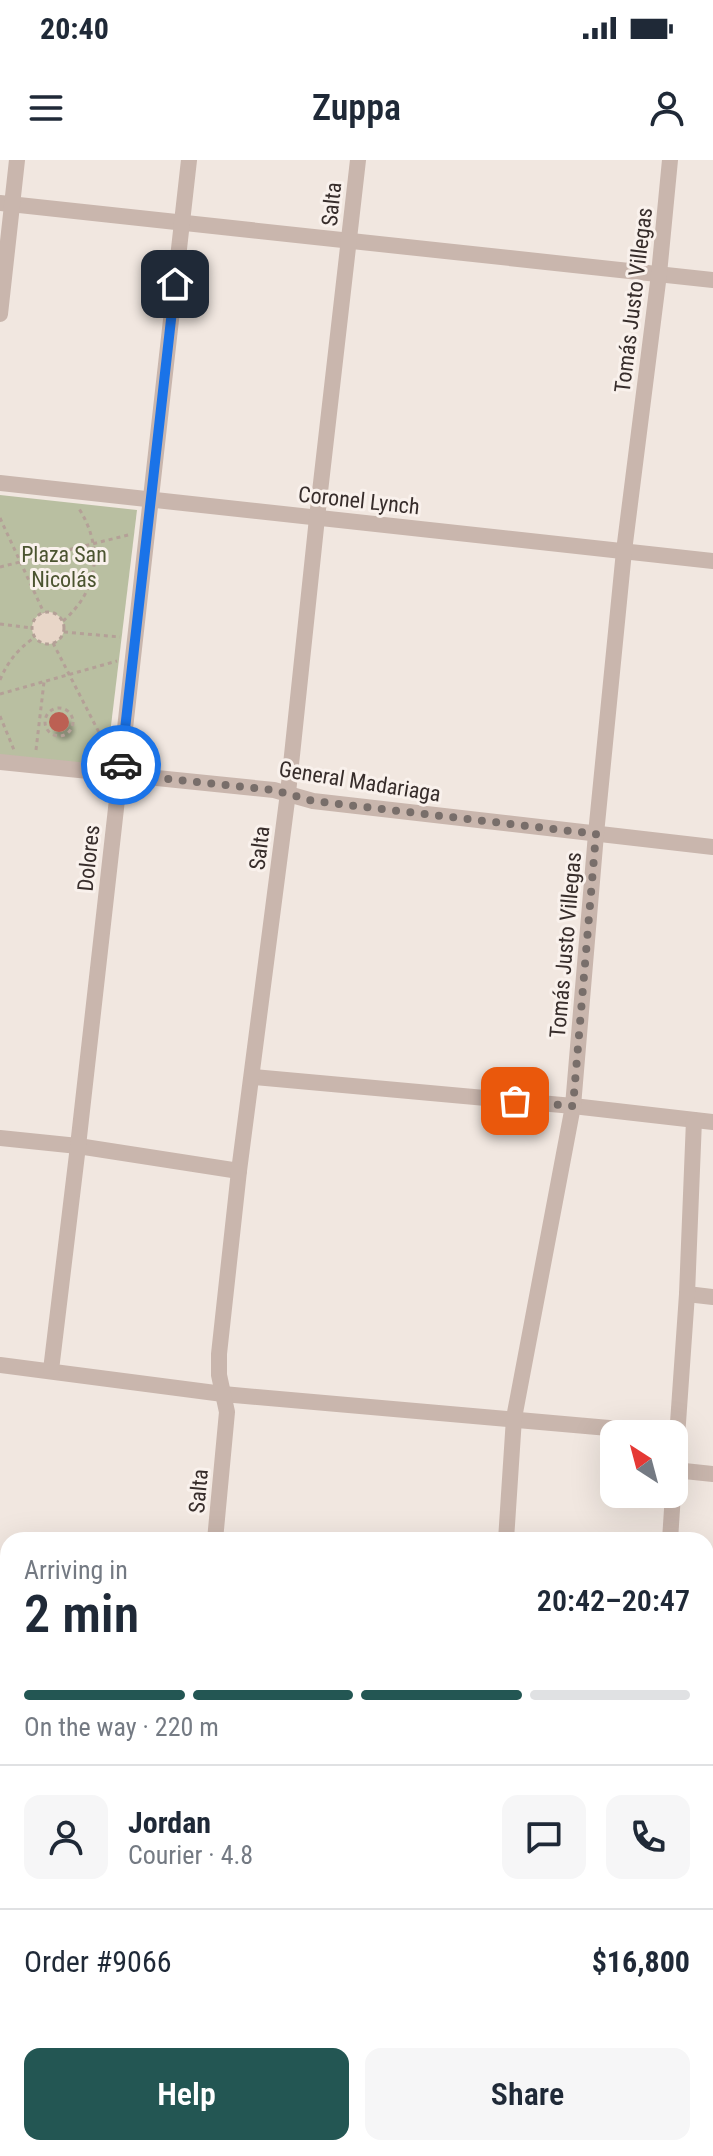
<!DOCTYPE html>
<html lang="en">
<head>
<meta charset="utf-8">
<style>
  body { margin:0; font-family:"Roboto Condensed",sans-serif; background:#f6f6f7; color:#1f2937; height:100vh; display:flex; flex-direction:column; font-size:30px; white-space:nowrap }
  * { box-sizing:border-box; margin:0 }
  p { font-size:26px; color:#747a83 }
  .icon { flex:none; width:44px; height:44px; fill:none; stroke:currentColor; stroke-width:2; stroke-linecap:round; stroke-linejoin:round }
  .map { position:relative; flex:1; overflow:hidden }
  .details { position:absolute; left:0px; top:1372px; width:714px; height:624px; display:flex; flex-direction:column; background:#fff; border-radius:24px 24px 0 0; box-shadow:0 8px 32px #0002 }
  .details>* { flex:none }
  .needle { width:52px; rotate:324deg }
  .tools { position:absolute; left:600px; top:1260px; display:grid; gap:16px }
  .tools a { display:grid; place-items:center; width:88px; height:88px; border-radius:16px; background:#fff; box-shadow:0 8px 32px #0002; font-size:40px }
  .pin { position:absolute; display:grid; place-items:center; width:68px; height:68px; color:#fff; margin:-34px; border-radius:16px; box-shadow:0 4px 12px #0006 }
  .courier { position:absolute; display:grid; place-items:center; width:80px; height:80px; margin:-40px; border:6px solid #1a73e8; border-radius:50%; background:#fff; color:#222; box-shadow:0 2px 10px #0007 }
  .head em { font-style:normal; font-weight:600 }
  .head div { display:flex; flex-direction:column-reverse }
  .head { display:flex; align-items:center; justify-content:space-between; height:136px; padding:0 24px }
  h1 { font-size:52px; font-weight:600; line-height:60px }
  .bar { display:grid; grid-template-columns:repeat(4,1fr); gap:12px 8px; align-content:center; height:96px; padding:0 24px }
  .bar i { height:10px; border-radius:6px; background:#e0e1e3 }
  .bar .active { background:#235653 }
  .bar p { grid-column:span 4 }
  .line { display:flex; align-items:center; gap:20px; padding:0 24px; border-top:2px solid #e0e1e3 }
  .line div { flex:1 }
  .round { display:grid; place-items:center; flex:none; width:84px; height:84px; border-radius:16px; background:#f6f6f7 }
  .button { display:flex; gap:16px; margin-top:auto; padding:16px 24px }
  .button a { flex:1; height:92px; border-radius:16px; background:#235653; color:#fff; font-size:32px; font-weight:600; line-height:92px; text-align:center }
  .button a+a { background:#f6f6f7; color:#1f2937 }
  .status { display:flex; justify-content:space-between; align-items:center; height:56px; padding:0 40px; background:#fff; direction:ltr }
  .status svg { height:22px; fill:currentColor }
  header { display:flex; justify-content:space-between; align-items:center; height:104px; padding:0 24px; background:#fff; font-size:36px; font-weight:600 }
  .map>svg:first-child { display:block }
  .green { fill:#b9bfa1 }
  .plaza { fill:#e8d6c8 }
  .building { fill:#bc6053; filter:url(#shadow) }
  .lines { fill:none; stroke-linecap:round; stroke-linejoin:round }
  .path { stroke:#b4a097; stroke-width:3; stroke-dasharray:4 4; stroke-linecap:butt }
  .minor { stroke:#c9b6ad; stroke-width:16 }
  .done { stroke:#786e6a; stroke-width:8; stroke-dasharray:0 14.4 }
  .route { stroke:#1a73e8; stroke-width:10 }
  .labels { text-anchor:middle; stroke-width:6; stroke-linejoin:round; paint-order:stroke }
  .street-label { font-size:22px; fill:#372d2b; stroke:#f9f1ec }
  .park-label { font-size:22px; fill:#4b5430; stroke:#f9f1ec }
</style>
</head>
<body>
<div class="status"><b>20:40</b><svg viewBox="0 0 49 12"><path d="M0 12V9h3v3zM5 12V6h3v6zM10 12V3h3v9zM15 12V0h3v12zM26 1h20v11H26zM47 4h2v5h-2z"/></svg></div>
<header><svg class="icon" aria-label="menu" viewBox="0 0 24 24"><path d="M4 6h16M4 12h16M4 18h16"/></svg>Zuppa<svg class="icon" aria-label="person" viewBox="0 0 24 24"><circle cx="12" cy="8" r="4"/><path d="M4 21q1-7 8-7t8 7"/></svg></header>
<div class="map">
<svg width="713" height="1996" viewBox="0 0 713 1996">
  <defs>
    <filter id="shadow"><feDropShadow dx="5" dy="8" stdDeviation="2" flood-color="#0004"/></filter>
  </defs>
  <rect width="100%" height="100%" fill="#f1e7e0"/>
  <!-- green -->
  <g class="green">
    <path d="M 0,335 L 137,350 L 106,607 L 0,595 Z"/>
    <path d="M 0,1792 L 8,1793 L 8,1988 L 303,1988 L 302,1996 L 0,1996 Z"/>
    <path d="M 706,1858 L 713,1859 L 713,1996 L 691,1996 L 692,1988 L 706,1988 Z"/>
  </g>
  <!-- plaza -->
  <circle class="plaza" cx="48" cy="468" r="16"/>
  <!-- building -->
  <g class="building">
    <circle cx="59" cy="562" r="10"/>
    <path d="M 339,1988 L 366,1988 L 365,1996 L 338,1996 Z"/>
    <path d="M 384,1988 L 443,1988 L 488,1993 L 487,1996 L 383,1996 Z"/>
    <path d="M 529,1988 L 632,1988 L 632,1996 L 528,1996 Z"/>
    <path d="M 664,1988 L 692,1988 L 691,1996 L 663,1996 Z"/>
  </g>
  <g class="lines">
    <!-- path -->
    <g class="path">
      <path d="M 0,358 L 44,453"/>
      <path d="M 0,407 L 132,374"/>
      <circle cx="48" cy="468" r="16"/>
      <path d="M 63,461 C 99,430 104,387 78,347"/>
      <path d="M 0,464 L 32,468"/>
      <path d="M 64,472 L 120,477"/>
      <path d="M 53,483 L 108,590"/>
      <path d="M 0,520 C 8,501 18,489 35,477"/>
      <path d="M 0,534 L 117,501"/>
      <circle cx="59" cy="562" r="14"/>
      <path d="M 0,556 L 14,590"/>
      <path d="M 36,590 L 44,522"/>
      <path d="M 706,1954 L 713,1902"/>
      <path d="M 706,1986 L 713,1987"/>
      <path d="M 373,1996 L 374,1988"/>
      <path d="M 494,1996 L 495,1988"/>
      <path d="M 700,1996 L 701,1988"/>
    </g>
    <!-- minor -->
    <g class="minor">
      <path d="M 0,43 L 713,120"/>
      <path d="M 0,154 L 17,0"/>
      <path d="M 0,323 L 713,401"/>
      <path d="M 0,602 L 274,630 L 313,641 L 713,687"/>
      <path d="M 253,917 L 573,946 L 713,962"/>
      <path d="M 0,978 L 78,986 L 239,1011"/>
      <path d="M 687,1134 L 713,1137"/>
      <path d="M 0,1205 L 223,1234 L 677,1274"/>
      <path d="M 51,1210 L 78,986 L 189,0"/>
      <path d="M 675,1310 L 713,1314"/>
      <path d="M 674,1320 L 687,1134 L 694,960"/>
      <path d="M 215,1380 L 227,1252 L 219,1215 L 219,1194 L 239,1011 L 288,633 L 317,358 L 358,0"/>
      <path d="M 506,1380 L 514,1258 L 573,946 L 596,674 L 624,391 L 659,114 L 670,0"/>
      <path d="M 670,1380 L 673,1334"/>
      <path d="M 0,1413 L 8,1414"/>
      <path d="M 706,1492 L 713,1493"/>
      <path d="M 0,1591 L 8,1592"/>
      <path d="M 706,1664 L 713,1665"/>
      <path d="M 0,1772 L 8,1773"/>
      <path d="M 706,1852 L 713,1853"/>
      <path d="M 322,1996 L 323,1988"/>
      <path d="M 649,1996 L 650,1988"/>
    </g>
  </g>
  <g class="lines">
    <!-- done -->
    <path class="done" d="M 121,605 L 120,614 L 274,630 L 313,641 L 596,674 L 573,946 L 515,941"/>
    <!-- route -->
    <path class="route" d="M 121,605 L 175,124"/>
  </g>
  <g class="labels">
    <!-- street labels -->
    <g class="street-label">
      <text transform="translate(331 44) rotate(-84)" y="8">Salta</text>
      <text transform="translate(633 140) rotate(-83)" y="8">Tomás Justo Villegas</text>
      <text transform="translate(359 340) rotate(6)" y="8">Coronel Lynch</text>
      <text transform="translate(360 621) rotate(9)" y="8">General Madariaga</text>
      <text transform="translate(259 688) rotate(-83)" y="8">Salta</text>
      <text transform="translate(88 698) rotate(-84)" y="8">Dolores</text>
      <text transform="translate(565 785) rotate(-85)" y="8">Tomás Justo Villegas</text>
      <text transform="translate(198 1331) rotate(-85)" y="8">Salta</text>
    </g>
    <!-- park labels -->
    <g class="park-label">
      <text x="64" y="402">Plaza San<tspan x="64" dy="25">Nicolás</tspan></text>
    </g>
  </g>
</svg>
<div class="tools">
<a><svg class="needle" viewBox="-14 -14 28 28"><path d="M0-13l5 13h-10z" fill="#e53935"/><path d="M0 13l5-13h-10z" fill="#747a83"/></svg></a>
</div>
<div class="pin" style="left:515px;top:941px;background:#ea580c"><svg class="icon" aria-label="bag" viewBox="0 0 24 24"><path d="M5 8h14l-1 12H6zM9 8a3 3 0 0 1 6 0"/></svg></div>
<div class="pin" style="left:175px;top:124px;background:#1f2937"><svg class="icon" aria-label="home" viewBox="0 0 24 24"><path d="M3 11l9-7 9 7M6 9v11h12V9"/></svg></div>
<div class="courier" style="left:121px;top:605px"><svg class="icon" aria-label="car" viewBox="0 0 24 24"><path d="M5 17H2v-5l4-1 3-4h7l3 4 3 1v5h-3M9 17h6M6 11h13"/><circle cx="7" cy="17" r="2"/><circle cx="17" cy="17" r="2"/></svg></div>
<section class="details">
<div class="head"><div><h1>2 min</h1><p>Arriving in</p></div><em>20:42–20:47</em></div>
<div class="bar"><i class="active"></i><i class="active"></i><i class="active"></i><i></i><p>On the way · 220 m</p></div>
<div class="line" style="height:144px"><a class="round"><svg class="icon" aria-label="person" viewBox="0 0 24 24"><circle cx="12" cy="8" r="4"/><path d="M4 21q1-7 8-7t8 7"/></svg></a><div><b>Jordan</b><p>Courier · 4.8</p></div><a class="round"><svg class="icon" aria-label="chat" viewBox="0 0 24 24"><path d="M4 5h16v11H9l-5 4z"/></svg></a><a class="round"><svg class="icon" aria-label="phone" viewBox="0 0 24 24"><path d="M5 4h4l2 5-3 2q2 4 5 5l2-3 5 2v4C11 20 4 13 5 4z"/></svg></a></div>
<div class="line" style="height:104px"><div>Order #9066</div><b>$16,800</b></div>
<div class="button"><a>Help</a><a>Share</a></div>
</section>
</div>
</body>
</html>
